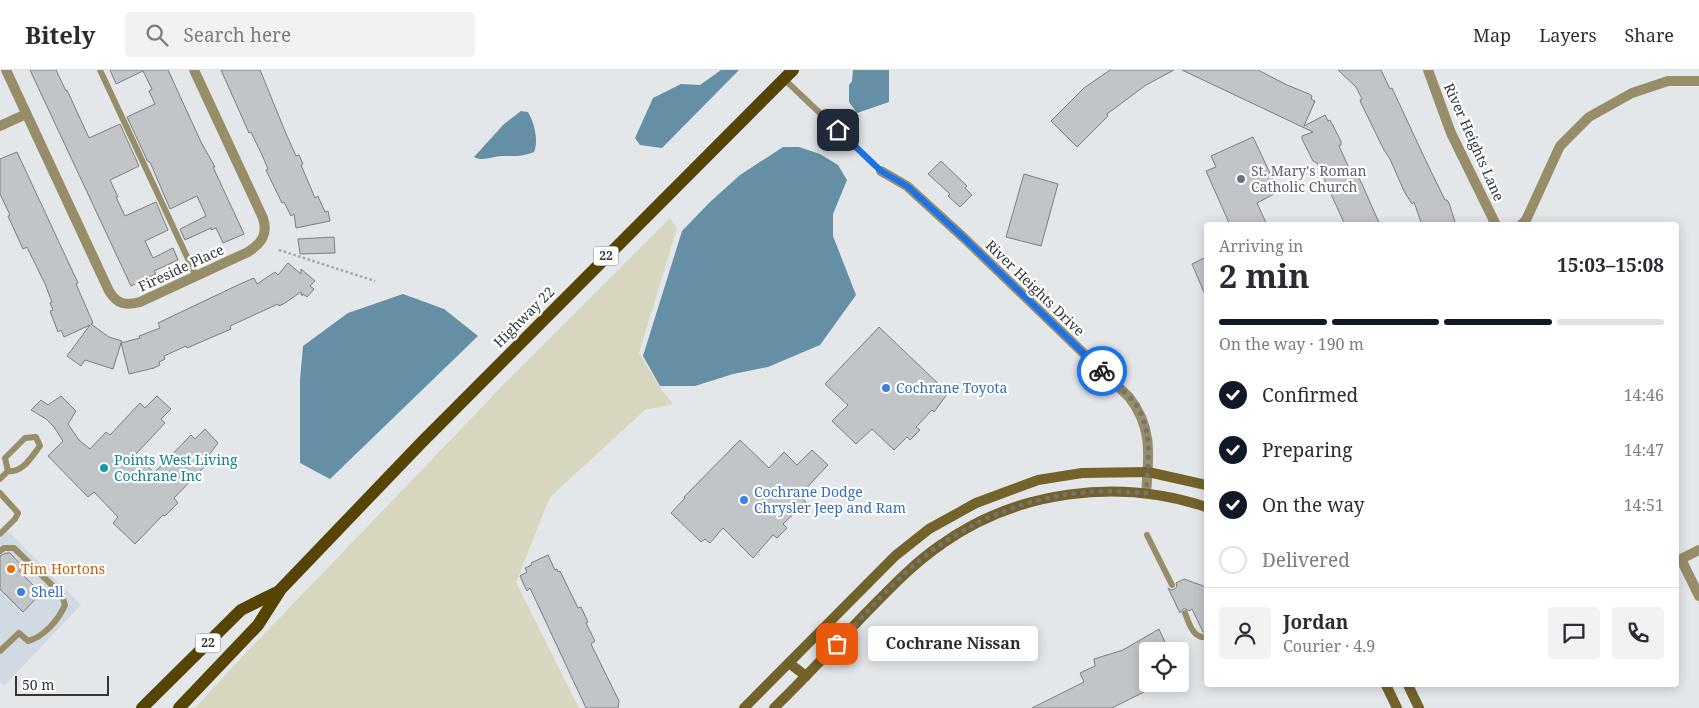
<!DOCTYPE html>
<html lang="en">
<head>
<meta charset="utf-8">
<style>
  body { margin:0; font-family:"Noto Serif",serif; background:#f2f2f3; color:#2b2b33; height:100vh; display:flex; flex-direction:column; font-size:19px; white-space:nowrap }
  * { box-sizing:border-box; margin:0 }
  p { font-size:16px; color:#7c7c81 }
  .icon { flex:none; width:28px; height:28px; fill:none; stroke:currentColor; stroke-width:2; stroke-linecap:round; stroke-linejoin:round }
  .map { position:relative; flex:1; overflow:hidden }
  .details { position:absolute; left:1204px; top:152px; width:475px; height:465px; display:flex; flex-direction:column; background:#fff; border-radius:5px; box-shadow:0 2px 12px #0003 }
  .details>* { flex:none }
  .tools { position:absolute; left:1139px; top:572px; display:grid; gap:10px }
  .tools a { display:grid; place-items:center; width:50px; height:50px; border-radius:5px; background:#fff; box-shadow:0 2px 12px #0003; font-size:25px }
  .scale { position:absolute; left:15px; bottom:12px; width:94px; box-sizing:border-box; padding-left:5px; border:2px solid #353637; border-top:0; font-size:14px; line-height:18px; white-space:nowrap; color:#353637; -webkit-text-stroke:4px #fff; paint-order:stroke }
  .pin { position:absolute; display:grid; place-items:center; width:42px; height:42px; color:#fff; margin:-21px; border-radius:10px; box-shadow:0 2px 8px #0006 }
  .courier { position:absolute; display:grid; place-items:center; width:50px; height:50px; margin:-25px; border:4px solid #1a73e8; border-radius:50%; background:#fff; color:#222; box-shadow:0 1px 6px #0007 }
  .bubble { position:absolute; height:35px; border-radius:5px; background:#fff; box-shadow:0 2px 12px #0003; font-size:16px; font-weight:700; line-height:35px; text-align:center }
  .head em { font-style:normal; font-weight:700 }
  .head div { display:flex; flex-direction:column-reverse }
  .head { display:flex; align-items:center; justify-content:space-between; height:85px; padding:0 15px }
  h1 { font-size:32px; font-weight:700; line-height:38px }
  .bar { display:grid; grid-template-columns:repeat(4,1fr); gap:8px 5px; align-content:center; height:60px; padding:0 15px }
  .bar i { height:6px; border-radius:4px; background:#e1e1e2 }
  .bar .current { background:#111827 }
  .bar p { grid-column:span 4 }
  .line { display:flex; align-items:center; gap:12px; padding:0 15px; border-top:1px solid #e1e1e2 }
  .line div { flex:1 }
  .round { display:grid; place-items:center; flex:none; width:52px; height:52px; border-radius:5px; background:#f2f2f3 }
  ol { padding:0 15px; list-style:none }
  li { display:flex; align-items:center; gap:15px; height:55px }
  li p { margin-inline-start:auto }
  li .icon { padding:5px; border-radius:50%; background:#111827; color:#fff; stroke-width:4 }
  li:last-child { color:#7c7c81 }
  li i { width:28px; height:28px; border:2px solid #e1e1e2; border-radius:50% }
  header { display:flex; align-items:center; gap:30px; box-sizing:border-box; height:70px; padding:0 25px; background:#fff; border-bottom:1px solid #e1e1e2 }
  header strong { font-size:24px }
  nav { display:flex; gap:28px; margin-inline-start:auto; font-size:18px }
  .search { width:350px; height:45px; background:#f2f2f3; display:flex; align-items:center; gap:12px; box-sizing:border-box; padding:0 18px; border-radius:5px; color:#7c7c81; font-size:19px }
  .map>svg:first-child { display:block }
  .built { fill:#d1dae2 }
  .green { fill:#d6d7be }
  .water { fill:#658fa4 }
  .building { fill:#c2c5c8; stroke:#7b7e80 }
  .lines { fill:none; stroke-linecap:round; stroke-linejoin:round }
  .path { stroke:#a4a6a8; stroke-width:2.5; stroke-dasharray:2.5 2.5; stroke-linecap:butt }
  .lane { stroke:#988d69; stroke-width:6 }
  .street { stroke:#988d69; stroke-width:10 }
  .secondary { stroke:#736229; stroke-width:10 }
  .primary { stroke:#554403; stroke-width:12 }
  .done { stroke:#727476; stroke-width:5; stroke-dasharray:0 9 }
  .route { stroke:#1a73e8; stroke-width:6 }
  .worship-dot { fill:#6b7280; stroke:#fff; stroke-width:2 }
  .shop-dot { fill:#3f7fe0; stroke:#fff; stroke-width:2 }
  .culture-dot { fill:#0f9aa8; stroke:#fff; stroke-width:2 }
  .food-dot { fill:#e8710a; stroke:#fff; stroke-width:2 }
  .labels { text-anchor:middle; stroke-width:4.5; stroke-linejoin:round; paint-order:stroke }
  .shield { fill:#fff; stroke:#727273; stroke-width:1 }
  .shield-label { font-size:12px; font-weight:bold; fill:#353637 }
  .street-label { font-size:14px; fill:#353637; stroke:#fff }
  .worship-label { font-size:14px; fill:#5b616d; stroke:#fff; text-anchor:start }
  .shop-label { font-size:14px; fill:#366cbe; stroke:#fff; text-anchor:start }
  .culture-label { font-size:14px; fill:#0d838f; stroke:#fff; text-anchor:start }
  .food-label { font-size:14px; fill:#c56008; stroke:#fff; text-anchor:start }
</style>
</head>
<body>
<header>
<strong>Bitely</strong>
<div class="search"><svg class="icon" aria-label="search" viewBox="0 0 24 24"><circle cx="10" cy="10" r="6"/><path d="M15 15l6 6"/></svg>Search here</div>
<nav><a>Map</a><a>Layers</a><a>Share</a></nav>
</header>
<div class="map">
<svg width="1699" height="638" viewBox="0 0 1699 638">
  <rect width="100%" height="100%" fill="#e4e7ea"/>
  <!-- built -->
  <path class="built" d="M 8,461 L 81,535 L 4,616 L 0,612 L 0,469 Z"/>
  <!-- green -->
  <path class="green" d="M 670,148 L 677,158 L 639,283 L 661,319 L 673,334 L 645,340 L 550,427 L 516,512 L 579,638 L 195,638 L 242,587 L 513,305 Z"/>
  <!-- water -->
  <g class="water">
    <path d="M 721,0 L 739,0 L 662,78 L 640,75 L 635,68 L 653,28 L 681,14 L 700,15 Z"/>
    <path d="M 853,0 L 889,0 L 889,32 L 857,43 L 849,32 L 849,15 L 852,11 Z"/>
    <path d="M 521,41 L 528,42 C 534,52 539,71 534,82 C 520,87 516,86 502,86 C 493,86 483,92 474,87 L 504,54 Z"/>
    <path d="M 783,77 L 799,77 L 820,84 L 838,95 L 847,110 L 833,144 L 833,166 L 856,225 L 820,275 L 768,297 L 733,304 L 695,316 L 660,316 L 643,286 L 682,161 L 710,132 L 740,105 Z"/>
    <path d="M 403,224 L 444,239 L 478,266 L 330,409 L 300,393 L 300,310 L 303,276 L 348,243 Z"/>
  </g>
  <!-- building -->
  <g class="building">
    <path d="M 30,0 L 56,0 L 66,21 L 67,20 L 89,68 L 120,54 L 139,96 L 110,110 L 118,127 L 116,127 L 125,146 L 156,132 L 168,160 L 145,171 L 153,188 L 173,178 L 178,190 L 154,201 L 156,204 L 131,216 Z"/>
    <path d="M 110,0 L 168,0 L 201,72 L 215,97 L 213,97 L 244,164 L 223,173 L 216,158 L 211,160 L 211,158 L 185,170 L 180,159 L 206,146 L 197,126 L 170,139 L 150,92 L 148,92 L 127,47 L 155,34 L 149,21 L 152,19 L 143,1 L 116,14 Z"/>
    <path d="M 221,0 L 260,0 L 287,66 L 296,86 L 299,85 L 303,94 L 301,95 L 315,128 L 318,126 L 325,142 L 328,141 L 330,151 L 296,158 L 294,144 L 291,146 L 284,132 L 282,133 L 266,100 L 268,99 L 262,85 L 251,62 L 249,63 Z"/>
    <path d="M 1110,0 L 1174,0 L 1146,15 L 1107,44 L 1108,46 L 1077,77 L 1051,51 L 1084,18 Z"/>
    <path d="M 1182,0 L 1258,0 L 1287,15 L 1309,24 L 1312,26 L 1311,29 L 1315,31 L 1304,56 L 1325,45 L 1328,51 L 1330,50 L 1341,71 L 1341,75 L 1339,76 L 1349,98 L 1352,103 L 1354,99 L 1362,114 L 1380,155 L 1345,155 L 1317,93 L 1313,91 L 1302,69 L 1302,66 L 1313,62 Z"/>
    <path d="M 1338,0 L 1381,0 L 1390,19 L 1392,18 L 1425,89 L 1445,130 L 1447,130 L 1449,133 L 1456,155 L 1422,155 L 1414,132 L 1412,134 L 1404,121 L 1390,89 L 1384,80 L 1361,33 L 1360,30 L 1362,29 L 1356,17 Z"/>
    <path d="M 1253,67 L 1276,116 L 1271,119 L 1274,124 L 1257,133 L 1267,155 L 1230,155 L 1206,101 L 1216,97 L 1211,86 Z"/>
    <path d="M 17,82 L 78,213 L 76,214 L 93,253 L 91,254 L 109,267 L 122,271 L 121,273 L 140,268 L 139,266 L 160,258 L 158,253 L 240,214 L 254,208 L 257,214 L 275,202 L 278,205 L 288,193 L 301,204 L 301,199 L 315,211 L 310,216 L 314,219 L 307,227 L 303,224 L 302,226 L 301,222 L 285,233 L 279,236 L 278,234 L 230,256 L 231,259 L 187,278 L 186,276 L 164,286 L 165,289 L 159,292 L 160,295 L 154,298 L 129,304 L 121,273 L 113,299 L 85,290 L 81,296 L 67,286 L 90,255 L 64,267 L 61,260 L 58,262 L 50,241 L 53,240 L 50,233 L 52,232 L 45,214 L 27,177 L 23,179 L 8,146 L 10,145 L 0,124 L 0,89 Z"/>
    <path d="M 941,91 L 967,116 L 965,118 L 972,125 L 960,137 L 948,126 L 950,124 L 928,104 Z"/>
    <path d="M 1024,104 L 1058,114 L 1041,176 L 1006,167 Z"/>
    <path d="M 334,167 L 335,183 L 300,184 L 298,169 Z"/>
    <path d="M 1206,187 L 1206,227 L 1192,194 Z"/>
    <path d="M 879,257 L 948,323 L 934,342 L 932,340 L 916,357 L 920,360 L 910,370 L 907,367 L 894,380 L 872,359 L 856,374 L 832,351 L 848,335 L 825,314 Z"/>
    <path d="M 61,326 L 76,341 L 68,354 L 79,370 L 90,379 L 106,362 L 110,365 L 140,333 L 145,338 L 157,326 L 171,339 L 161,349 L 165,353 L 135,385 L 145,393 L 154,403 L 191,365 L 195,369 L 205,359 L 218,373 L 208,386 L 212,389 L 174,428 L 178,433 L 165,446 L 163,445 L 135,474 L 113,453 L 118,447 L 94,422 L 88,427 L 48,386 L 63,371 L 54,357 L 46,349 L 31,340 L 41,330 L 48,335 Z"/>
    <path d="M 740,370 L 769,398 L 784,382 L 797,395 L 812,380 L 828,395 L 799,426 L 806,432 L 783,454 L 787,458 L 777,468 L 773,465 L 753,488 L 723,458 L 710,473 L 705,469 L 701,472 L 671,443 L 685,428 L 684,427 Z"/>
    <path d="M 6,483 L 10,483 L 23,497 L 19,501 L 41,523 L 23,542 L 0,519 L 0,486 Z"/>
    <path d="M 548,485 L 555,500 L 557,499 L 558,502 L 560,501 L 578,538 L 581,537 L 588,552 L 586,553 L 595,571 L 591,574 L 619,631 L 618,638 L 586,638 L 530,518 L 527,521 L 520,506 L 527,502 L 525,498 L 532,495 L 531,493 Z"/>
    <path d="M 1184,509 L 1206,517 L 1206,562 L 1203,562 L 1192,539 L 1189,541 L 1184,538 L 1180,543 L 1168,518 L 1171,520 L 1175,519 L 1177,516 L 1176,513 Z"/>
    <path d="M 1159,559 L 1169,581 L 1148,581 L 1148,620 L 1112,638 L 1032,638 L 1084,612 L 1080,603 L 1095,596 L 1094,589 L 1123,580 Z"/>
  </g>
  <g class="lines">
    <!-- path -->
    <path class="path" d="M 279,180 L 375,211"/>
    <!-- lane -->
    <g class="lane">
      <path d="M 100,0 L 196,206"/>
      <path d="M 784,9 L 881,101"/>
      <path d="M 0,409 L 8,401 C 23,403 32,386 40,376 L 36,367 L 25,368 L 5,388 L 8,401"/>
      <path d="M 0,423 L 18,443 L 15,449 L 0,464"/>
      <path d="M 1147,465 L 1172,515"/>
      <path d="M 0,481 L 4,478 L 14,478 L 62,525 L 65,535 C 59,549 44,567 28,571 L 19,563 L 0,581"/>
      <path d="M 1185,543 C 1189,553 1193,569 1206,567"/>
    </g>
    <!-- street -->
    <g class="street">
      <path d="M 6,0 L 109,221 C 117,234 125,236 140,232 L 248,182 C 262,173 268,164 263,148 L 194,0"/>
      <path d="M 1428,0 L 1451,63 L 1496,155"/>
      <path d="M 0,56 L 26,44"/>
      <path d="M 881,101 L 907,116 L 964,168 L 1129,327 C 1153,357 1149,387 1146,423"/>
      <path d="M 1521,155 L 1526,150 L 1560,76 L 1589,47 L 1632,23 L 1668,11 L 1699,11"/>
      <path d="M 1699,480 L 1681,489 L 1699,526"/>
    </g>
    <!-- secondary -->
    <g class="secondary">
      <path d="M 789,593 L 806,606"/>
      <path d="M 1386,615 L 1397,638"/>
      <path d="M 1408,615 L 1419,638"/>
      <path d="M 744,638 L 895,486 L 929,459 L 976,433 L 1038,410 L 1082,403 L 1148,402 L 1206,415"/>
      <path d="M 774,638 C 804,609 832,579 861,548 C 887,522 911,495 942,474 C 1018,420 1119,408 1206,437"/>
    </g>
    <!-- primary -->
    <g class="primary">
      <path d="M 142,638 L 241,540 L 279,521"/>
      <path d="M 179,638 L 258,555 L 281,519 L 421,373 L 793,0"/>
    </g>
  </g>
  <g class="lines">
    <!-- done -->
    <path class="done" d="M 837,574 C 859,551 881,526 905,503 C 955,456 1022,427 1089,422 C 1108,420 1128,422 1146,423 C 1148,395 1153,363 1138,338 C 1129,324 1114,313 1102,301"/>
    <!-- route -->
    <path class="route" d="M 838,60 L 881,101 L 907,116 L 964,168 L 1102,301"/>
  </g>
  <!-- markers -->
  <circle class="worship-dot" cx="1241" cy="109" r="5"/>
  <g class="shop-dot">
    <circle cx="886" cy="318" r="5"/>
    <circle cx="744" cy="430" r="5"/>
    <circle cx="21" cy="522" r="5"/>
  </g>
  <circle class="culture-dot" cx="104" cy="398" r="5"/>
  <circle class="food-dot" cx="11" cy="499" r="5"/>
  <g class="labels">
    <!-- shield labels -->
    <g class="shield">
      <rect x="593.5" y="176.5" width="25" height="19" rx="4"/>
      <rect x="195.5" y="563.5" width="25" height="19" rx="4"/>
    </g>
    <g class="shield-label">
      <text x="606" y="190">22</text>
      <text x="208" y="577">22</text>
    </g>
    <!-- street labels -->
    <g class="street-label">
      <text transform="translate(1474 72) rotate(66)" y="5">River Heights Lane</text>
      <text transform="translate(181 198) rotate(-25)" y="5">Fireside Place</text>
      <text transform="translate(1035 218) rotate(44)" y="5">River Heights Drive</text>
      <text transform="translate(524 247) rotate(-45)" y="5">Highway 22</text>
    </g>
    <!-- worship labels -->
    <g class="worship-label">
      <text x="1251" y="106">St. Mary's Roman<tspan x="1251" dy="16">Catholic Church</tspan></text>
    </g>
    <!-- shop labels -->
    <g class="shop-label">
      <text x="896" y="323">Cochrane Toyota</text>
      <text x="754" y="427">Cochrane Dodge<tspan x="754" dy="16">Chrysler Jeep and Ram</tspan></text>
      <text x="31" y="527">Shell</text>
    </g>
    <!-- culture labels -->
    <g class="culture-label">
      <text x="114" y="395">Points West Living<tspan x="114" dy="16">Cochrane Inc</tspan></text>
    </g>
    <!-- food labels -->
    <g class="food-label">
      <text x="21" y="504">Tim Hortons</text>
    </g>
  </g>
</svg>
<div class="tools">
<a><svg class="icon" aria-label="locate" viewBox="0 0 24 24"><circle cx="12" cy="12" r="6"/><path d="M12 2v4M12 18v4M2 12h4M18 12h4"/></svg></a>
</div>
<div class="scale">50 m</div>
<div class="pin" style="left:837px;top:574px;background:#ea580c"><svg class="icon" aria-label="bag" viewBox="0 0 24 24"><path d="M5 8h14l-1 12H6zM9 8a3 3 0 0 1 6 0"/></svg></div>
<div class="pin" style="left:838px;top:60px;background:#1f2937"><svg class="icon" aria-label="home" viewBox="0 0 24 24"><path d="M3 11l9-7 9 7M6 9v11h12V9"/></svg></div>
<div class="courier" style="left:1102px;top:301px"><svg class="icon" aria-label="bike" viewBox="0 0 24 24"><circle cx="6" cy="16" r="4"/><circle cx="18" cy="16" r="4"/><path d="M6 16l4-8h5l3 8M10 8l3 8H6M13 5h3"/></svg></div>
<div class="bubble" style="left:868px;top:556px;width:170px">Cochrane Nissan</div>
<section class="details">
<div class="head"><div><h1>2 min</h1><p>Arriving in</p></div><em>15:03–15:08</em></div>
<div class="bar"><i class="current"></i><i class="current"></i><i class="current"></i><i></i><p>On the way · 190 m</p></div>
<ol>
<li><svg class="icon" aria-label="check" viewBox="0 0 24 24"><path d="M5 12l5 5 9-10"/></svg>Confirmed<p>14:46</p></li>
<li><svg class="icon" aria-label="check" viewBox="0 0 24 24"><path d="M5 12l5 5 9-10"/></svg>Preparing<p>14:47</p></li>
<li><svg class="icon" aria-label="check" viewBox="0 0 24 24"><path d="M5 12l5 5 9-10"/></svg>On the way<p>14:51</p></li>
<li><i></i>Delivered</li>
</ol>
<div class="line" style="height:90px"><a class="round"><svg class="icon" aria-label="person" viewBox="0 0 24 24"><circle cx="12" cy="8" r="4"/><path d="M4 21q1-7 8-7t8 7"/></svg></a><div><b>Jordan</b><p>Courier · 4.9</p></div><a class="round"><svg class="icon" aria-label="chat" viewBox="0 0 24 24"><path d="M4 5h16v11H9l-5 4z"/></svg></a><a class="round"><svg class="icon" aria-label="phone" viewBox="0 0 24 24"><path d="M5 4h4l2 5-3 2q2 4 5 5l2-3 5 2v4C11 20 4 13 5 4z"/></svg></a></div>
</section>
</div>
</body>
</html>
